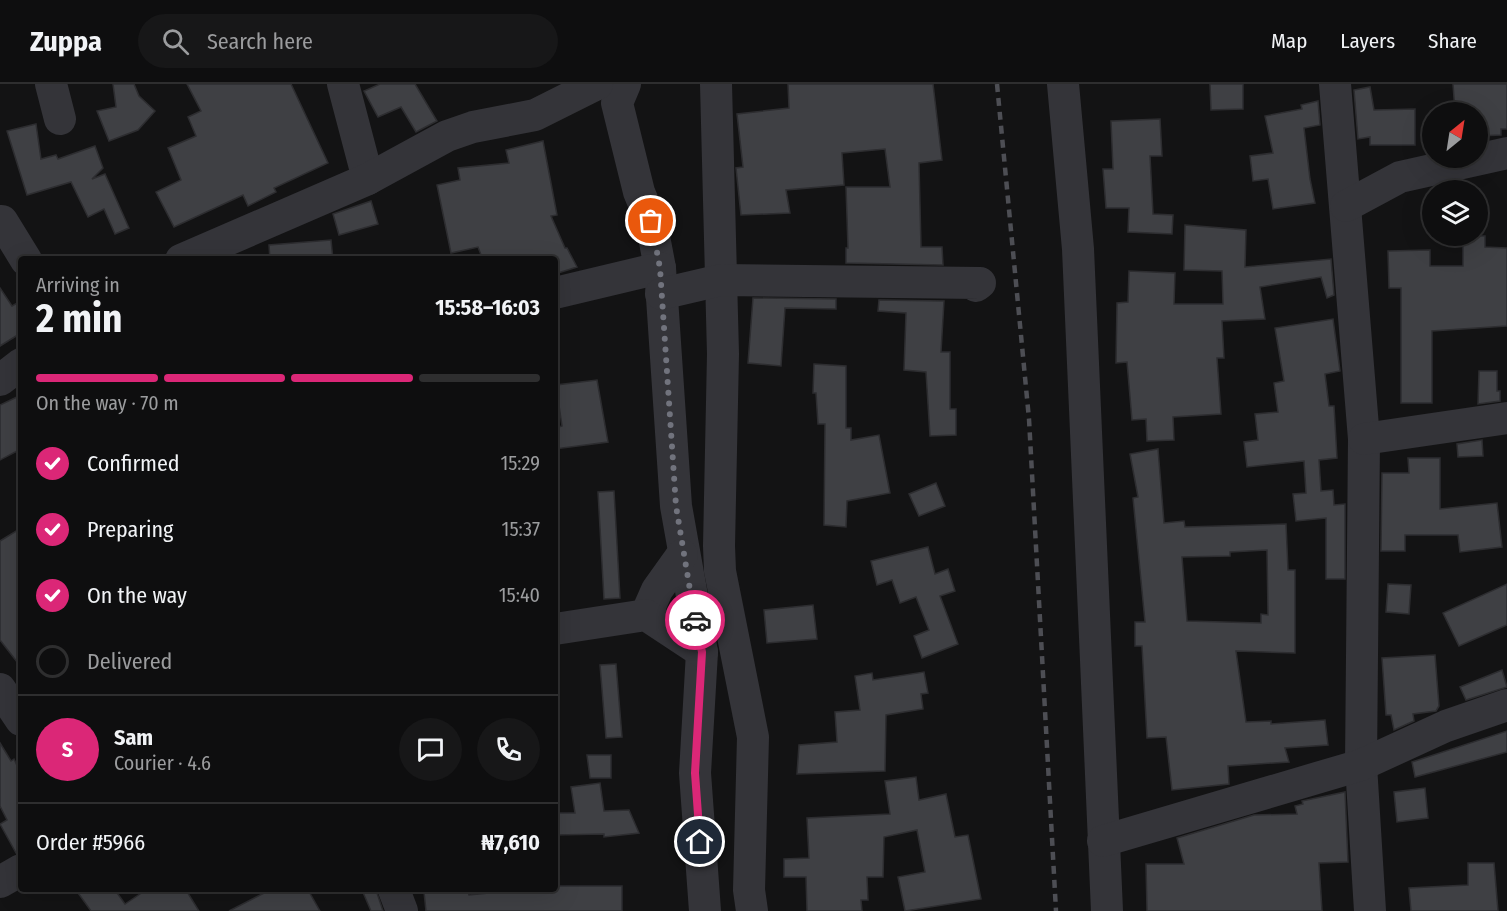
<!DOCTYPE html>
<html lang="en">
<head>
<meta charset="utf-8">
<style>
  body { margin:0; font-family:"Fira Sans Condensed",sans-serif; background:#171718; color:#f1f3f6; height:100vh; display:flex; flex-direction:column; font-size:22px; white-space:nowrap }
  * { box-sizing:border-box; margin:0 }
  p { font-size:20px; color:#9b9c9e }
  .icon { flex:none; width:33px; height:33px; fill:none; stroke:currentColor; stroke-width:2; stroke-linecap:round; stroke-linejoin:round }
  .map { position:relative; flex:1; overflow:hidden }
  .drawer { position:absolute; left:18px; top:172px; width:540px; height:636px; display:flex; flex-direction:column; background:#0e0e0f; border-radius:6px; box-shadow:0 6px 24px #0002,0 0 0 2px #2e2e2f }
  .drawer>* { flex:none }
  .needle { width:39px; rotate:30deg }
  .controls { position:absolute; left:1422px; top:18px; display:grid; gap:12px }
  .controls a { display:grid; place-items:center; width:66px; height:66px; border-radius:50%; background:#0e0e0f; box-shadow:0 6px 24px #0002,0 0 0 2px #2e2e2f; font-size:30px }
  .pin { position:absolute; display:grid; place-items:center; width:51px; height:51px; color:#fff; margin:-26px; border:3px solid #fff; border-radius:50%; box-shadow:0 2px 6px #0007 }
  .courier { position:absolute; display:grid; place-items:center; width:60px; height:60px; margin:-30px; border:4px solid #db2777; border-radius:50%; background:#fff; color:#222; box-shadow:0 2px 8px #0007 }
  .head em { font-style:normal; font-weight:700 }
  .head div { display:flex; flex-direction:column-reverse }
  .head { display:flex; align-items:center; justify-content:space-between; height:102px; padding:0 18px }
  h1 { font-size:39px; font-weight:700; line-height:45px }
  .bar { display:grid; grid-template-columns:repeat(4,1fr); gap:9px 6px; align-content:center; height:72px; padding:0 18px }
  .bar i { height:8px; border-radius:4px; background:#2e2e2f }
  .bar .current { background:#db2777 }
  .bar p { grid-column:span 4 }
  .line { display:flex; align-items:center; gap:15px; padding:0 18px; border-top:2px solid #2e2e2f }
  .line div { flex:1 }
  .round { display:grid; place-items:center; flex:none; width:63px; height:63px; border-radius:32px; background:#171718 }
  ol { padding:0 18px; list-style:none }
  li { display:flex; align-items:center; gap:18px; height:66px }
  li p { margin-inline-start:auto }
  li .icon { padding:6px; border-radius:50%; background:#db2777; color:#fff; stroke-width:4 }
  li:last-child { color:#9b9c9e }
  li i { width:33px; height:33px; border:3px solid #2e2e2f; border-radius:50% }
  header { display:flex; align-items:center; gap:36px; box-sizing:border-box; height:84px; padding:0 30px; background:#0e0e0f; border-bottom:2px solid #2e2e2f }
  header strong { font-size:28px }
  nav { display:flex; gap:33px; margin-inline-start:auto; font-size:21px }
  .search { width:420px; height:54px; background:#171718; display:flex; align-items:center; gap:15px; box-sizing:border-box; padding:0 21px; border-radius:33px; color:#9b9c9e; font-size:22px }
  .map>svg:first-child { display:block }
  .building { fill:#3f4044; stroke:#2d2d30; stroke-width:1.5; fill-rule:evenodd }
  .lines { fill:none; stroke-linecap:round; stroke-linejoin:round }
  .minor { stroke:#343439; stroke-width:32 }
  .rail { stroke:#4d4e54; stroke-width:4.5; stroke-dasharray:8 6; stroke-linecap:butt }
  .done { stroke:#71737d; stroke-width:6; stroke-dasharray:0 10.8 }
  .route { stroke:#db2777; stroke-width:8 }
</style>
</head>
<body>
<header>
<strong>Zuppa</strong>
<div class="search"><svg class="icon" aria-label="search" viewBox="0 0 24 24"><circle cx="10" cy="10" r="6"/><path d="M15 15l6 6"/></svg>Search here</div>
<nav><a>Map</a><a>Layers</a><a>Share</a></nav>
</header>
<div class="map">
<svg width="1507" height="827" viewBox="0 0 1507 827">
  <rect width="100%" height="100%" fill="#131314"/>
  <!-- building -->
  <g class="building">
    <path d="M 113,0 L 134,0 L 139,12 L 155,27 L 138,46 L 109,57 L 97,27 L 116,23 Z"/>
    <path d="M 187,0 L 291,0 L 328,79 L 274,104 L 276,108 L 248,122 L 243,111 L 174,143 L 156,108 L 181,96 L 168,64 L 196,52 L 188,33 L 201,27 Z"/>
    <path d="M 380,0 L 415,0 L 437,37 L 416,48 L 401,23 L 378,33 L 364,7 Z"/>
    <path d="M 788,0 L 933,0 L 942,76 L 919,79 L 921,163 L 942,163 L 943,181 L 846,179 L 846,164 L 848,164 L 846,103 L 890,103 L 885,65 L 842,69 L 844,101 L 786,106 L 790,129 L 741,131 L 736,84 L 743,83 L 737,30 L 789,24 Z"/>
    <path d="M 1210,0 L 1243,0 L 1243,25 L 1211,26 Z"/>
    <path d="M 1453,0 L 1507,0 L 1507,45 L 1501,45 L 1501,51 L 1478,52 L 1478,28 L 1455,28 Z"/>
    <path d="M 1370,3 L 1374,26 L 1415,25 L 1415,61 L 1370,61 L 1370,53 L 1358,55 L 1354,6 Z"/>
    <path d="M 1318,17 L 1320,41 L 1304,44 L 1310,95 L 1315,119 L 1273,125 L 1268,95 L 1253,97 L 1250,72 L 1273,69 L 1265,32 L 1302,25 L 1301,21 Z"/>
    <path d="M 1160,35 L 1162,72 L 1150,72 L 1153,130 L 1173,131 L 1172,150 L 1128,148 L 1129,124 L 1106,124 L 1103,85 L 1113,85 L 1111,37 Z"/>
    <path d="M 36,40 L 41,75 L 56,71 L 58,75 L 95,62 L 103,84 L 92,95 L 105,90 L 129,144 L 115,150 L 104,125 L 88,133 L 71,98 L 27,111 L 7,47 Z"/>
    <path d="M 543,57 L 557,131 L 551,132 L 565,164 L 567,164 L 577,183 L 555,190 L 555,176 L 483,176 L 478,163 L 451,169 L 437,101 L 460,96 L 458,84 L 509,79 L 506,66 Z"/>
    <path d="M 371,117 L 378,140 L 339,151 L 333,130 Z"/>
    <path d="M 1185,141 L 1246,146 L 1245,183 L 1331,175 L 1334,211 L 1327,214 L 1321,193 L 1260,203 L 1265,235 L 1222,237 L 1224,274 L 1217,274 L 1221,330 L 1173,333 L 1174,356 L 1147,357 L 1146,335 L 1132,336 L 1127,278 L 1116,279 L 1117,219 L 1128,218 L 1129,187 L 1175,189 L 1174,220 L 1223,220 L 1222,187 L 1184,186 Z"/>
    <path d="M 1468,152 L 1485,152 L 1485,163 L 1507,164 L 1507,242 L 1432,247 L 1432,319 L 1401,319 L 1401,204 L 1389,204 L 1388,167 L 1430,166 L 1430,182 L 1463,182 L 1463,153 Z"/>
    <path d="M 331,156 L 333,176 L 270,176 L 269,161 Z"/>
    <path d="M 0,204 L 12,222 L 21,217 L 21,249 L 0,262 Z"/>
    <path d="M 753,214 L 836,215 L 836,225 L 785,224 L 781,282 L 748,279 Z"/>
    <path d="M 879,216 L 944,217 L 941,268 L 950,268 L 950,325 L 956,325 L 956,351 L 930,352 L 926,288 L 904,286 L 906,229 L 878,227 Z"/>
    <path d="M 1333,235 L 1340,287 L 1325,290 L 1329,322 L 1334,322 L 1337,374 L 1319,376 L 1321,407 L 1333,406 L 1334,421 L 1345,420 L 1345,495 L 1326,495 L 1326,434 L 1296,437 L 1293,410 L 1306,409 L 1304,377 L 1247,383 L 1244,358 L 1258,356 L 1255,330 L 1278,328 L 1274,299 L 1284,297 L 1275,244 Z"/>
    <path d="M 814,280 L 846,282 L 846,344 L 851,344 L 851,356 L 879,351 L 890,409 L 847,417 L 846,443 L 824,441 L 825,340 L 818,340 L 816,309 L 813,309 Z"/>
    <path d="M 1479,287 L 1497,287 L 1497,307 L 1500,307 L 1500,317 L 1478,320 Z"/>
    <path d="M 597,296 L 608,358 L 555,365 L 555,344 L 562,342 L 556,301 Z"/>
    <path d="M 21,311 L 21,365 L 0,376 L 0,321 Z"/>
    <path d="M 1482,356 L 1483,372 L 1458,373 L 1457,360 Z"/>
    <path d="M 1158,365 L 1164,439 L 1184,437 L 1185,443 L 1286,440 L 1288,486 L 1295,486 L 1295,569 L 1236,567 L 1246,638 L 1271,637 L 1271,640 L 1325,636 L 1328,661 L 1285,664 L 1289,678 L 1228,682 L 1229,700 L 1172,706 L 1166,653 L 1147,654 L 1142,562 L 1135,562 L 1135,538 L 1145,538 L 1133,414 L 1138,413 L 1130,370 ZM 1267,466 L 1268,531 L 1261,530 L 1261,539 L 1187,537 L 1182,473 L 1230,472 L 1230,468 Z"/>
    <path d="M 1408,374 L 1440,374 L 1440,425 L 1497,419 L 1502,463 L 1460,468 L 1458,451 L 1405,451 L 1405,467 L 1381,467 L 1382,389 L 1409,389 Z"/>
    <path d="M 936,399 L 945,422 L 919,432 L 909,410 Z"/>
    <path d="M 614,407 L 620,514 L 604,515 L 598,408 Z"/>
    <path d="M 21,444 L 21,583 L 0,556 L 0,457 Z"/>
    <path d="M 928,463 L 935,490 L 948,485 L 955,507 L 940,512 L 958,560 L 922,574 L 914,552 L 929,546 L 916,513 L 900,519 L 892,496 L 877,501 L 871,477 Z"/>
    <path d="M 1388,500 L 1411,501 L 1409,530 L 1386,528 Z"/>
    <path d="M 1507,500 L 1507,541 L 1459,562 L 1443,529 Z"/>
    <path d="M 813,521 L 817,555 L 767,559 L 764,526 Z"/>
    <path d="M 1435,571 L 1439,622 L 1436,627 L 1413,630 L 1414,637 L 1394,646 L 1391,631 L 1386,631 L 1382,574 Z"/>
    <path d="M 616,580 L 622,653 L 606,654 L 600,581 Z"/>
    <path d="M 1502,586 L 1507,603 L 1466,616 L 1460,603 Z"/>
    <path d="M 924,588 L 928,609 L 921,610 L 923,625 L 886,631 L 885,687 L 797,690 L 799,661 L 837,658 L 835,628 L 860,626 L 855,592 L 872,589 L 873,596 Z"/>
    <path d="M 1507,647 L 1507,668 L 1415,693 L 1412,678 Z"/>
    <path d="M 0,659 L 11,677 L 14,675 L 21,690 L 21,768 L 16,769 L 0,740 L 7,736 L 0,722 Z"/>
    <path d="M 587,671 L 611,671 L 611,694 L 590,694 Z"/>
    <path d="M 916,693 L 919,716 L 946,710 L 955,753 L 968,751 L 981,815 L 905,827 L 898,793 L 925,788 L 917,746 L 884,753 L 883,793 L 867,793 L 868,816 L 861,816 L 862,827 L 807,827 L 806,793 L 784,793 L 784,775 L 809,774 L 807,734 L 890,730 L 885,697 Z"/>
    <path d="M 600,699 L 604,727 L 629,726 L 639,749 L 604,753 L 604,750 L 555,751 L 555,729 L 575,729 L 571,703 Z"/>
    <path d="M 1425,704 L 1428,734 L 1397,738 L 1394,708 Z"/>
    <path d="M 1345,708 L 1348,778 L 1319,779 L 1322,827 L 1147,827 L 1146,780 L 1184,780 L 1177,754 L 1254,731 L 1297,730 L 1295,722 L 1303,720 L 1302,717 Z"/>
    <path d="M 1468,779 L 1494,779 L 1498,827 L 1411,827 L 1409,804 L 1468,801 Z"/>
    <path d="M 555,802 L 622,802 L 622,827 L 426,827 L 424,808 L 468,808 L 469,811 L 519,806 L 555,806 Z"/>
    <path d="M 76,806 L 115,806 L 125,820 L 146,806 L 186,806 L 199,827 L 91,827 Z"/>
    <path d="M 270,806 L 308,806 L 320,827 L 229,827 Z"/>
    <path d="M 362,806 L 376,806 L 383,827 L 371,827 Z"/>
  </g>
  <g class="lines">
    <!-- minor -->
    <g class="minor">
      <path d="M 51,0 L 60,35"/>
      <path d="M 343,0 L 368,95"/>
      <path d="M 625,0 L 617,19 L 639,108 L 651,137 L 660,184 L 676,422 L 702,568 L 695,689 L 705,827"/>
      <path d="M 716,0 L 723,270 L 719,462 L 720,487 L 753,653 L 749,806 L 752,827"/>
      <path d="M 1063,0 L 1078,165 L 1107,827"/>
      <path d="M 1335,0 L 1364,355 L 1361,681 L 1370,827"/>
      <path d="M 1346,122 L 1400,93 L 1507,69"/>
      <path d="M 2,137 L 26,176"/>
      <path d="M 181,176 L 368,95 L 447,52 L 473,43 L 535,31 L 597,0"/>
      <path d="M 555,209 L 660,184"/>
      <path d="M 661,210 L 721,196 L 980,199 L 976,202"/>
      <path d="M 0,296 L 21,280"/>
      <path d="M 1364,355 L 1507,334"/>
      <path d="M 646,531 L 657,506 L 682,471"/>
      <path d="M 555,545 L 646,531 L 702,568"/>
      <path d="M 0,605 L 21,636"/>
      <path d="M 1103,757 L 1361,681 L 1446,642 L 1507,621"/>
      <path d="M 0,798 L 21,786"/>
      <path d="M 394,806 L 402,827"/>
    </g>
    <!-- rail -->
    <path class="rail" d="M 997,0 L 1029,335 L 1056,827"/>
  </g>
  <g class="lines">
    <!-- done -->
    <path class="done" d="M 651,137 L 660,184 L 676,422 L 695,536"/>
    <!-- route -->
    <path class="route" d="M 695,536 L 702,568 L 695,689 L 700,758"/>
  </g>
</svg>
<div class="controls">
<a><svg class="needle" viewBox="-14 -14 28 28"><path d="M0-13l5 13h-10z" fill="#e53935"/><path d="M0 13l5-13h-10z" fill="#9b9c9e"/></svg></a>
<a><svg class="icon" aria-label="layers" viewBox="0 0 24 24"><path d="M12 4l9 5-9 5-9-5zM3 14l9 5 9-5"/></svg></a>
</div>
<div class="pin" style="left:651px;top:137px;background:#ea580c"><svg class="icon" aria-label="bag" viewBox="0 0 24 24"><path d="M5 8h14l-1 12H6zM9 8a3 3 0 0 1 6 0"/></svg></div>
<div class="pin" style="left:700px;top:758px;background:#1f2937"><svg class="icon" aria-label="home" viewBox="0 0 24 24"><path d="M3 11l9-7 9 7M6 9v11h12V9"/></svg></div>
<div class="courier" style="left:695px;top:536px"><svg class="icon" aria-label="car" viewBox="0 0 24 24"><path d="M5 17H2v-5l4-1 3-4h7l3 4 3 1v5h-3M9 17h6M6 11h13"/><circle cx="7" cy="17" r="2"/><circle cx="17" cy="17" r="2"/></svg></div>
<section class="drawer">
<div class="head"><div><h1>2 min</h1><p>Arriving in</p></div><em>15:58–16:03</em></div>
<div class="bar"><i class="current"></i><i class="current"></i><i class="current"></i><i></i><p>On the way · 70 m</p></div>
<ol>
<li><svg class="icon" aria-label="check" viewBox="0 0 24 24"><path d="M5 12l5 5 9-10"/></svg>Confirmed<p>15:29</p></li>
<li><svg class="icon" aria-label="check" viewBox="0 0 24 24"><path d="M5 12l5 5 9-10"/></svg>Preparing<p>15:37</p></li>
<li><svg class="icon" aria-label="check" viewBox="0 0 24 24"><path d="M5 12l5 5 9-10"/></svg>On the way<p>15:40</p></li>
<li><i></i>Delivered</li>
</ol>
<div class="line" style="height:108px"><b class="round" style="background:#db2777;color:#fff">S</b><div><b>Sam</b><p>Courier · 4.6</p></div><a class="round"><svg class="icon" aria-label="chat" viewBox="0 0 24 24"><path d="M4 5h16v11H9l-5 4z"/></svg></a><a class="round"><svg class="icon" aria-label="phone" viewBox="0 0 24 24"><path d="M5 4h4l2 5-3 2q2 4 5 5l2-3 5 2v4C11 20 4 13 5 4z"/></svg></a></div>
<div class="line" style="height:78px"><div>Order #5966</div><b>₦7,610</b></div>
</section>
</div>
</body>
</html>
